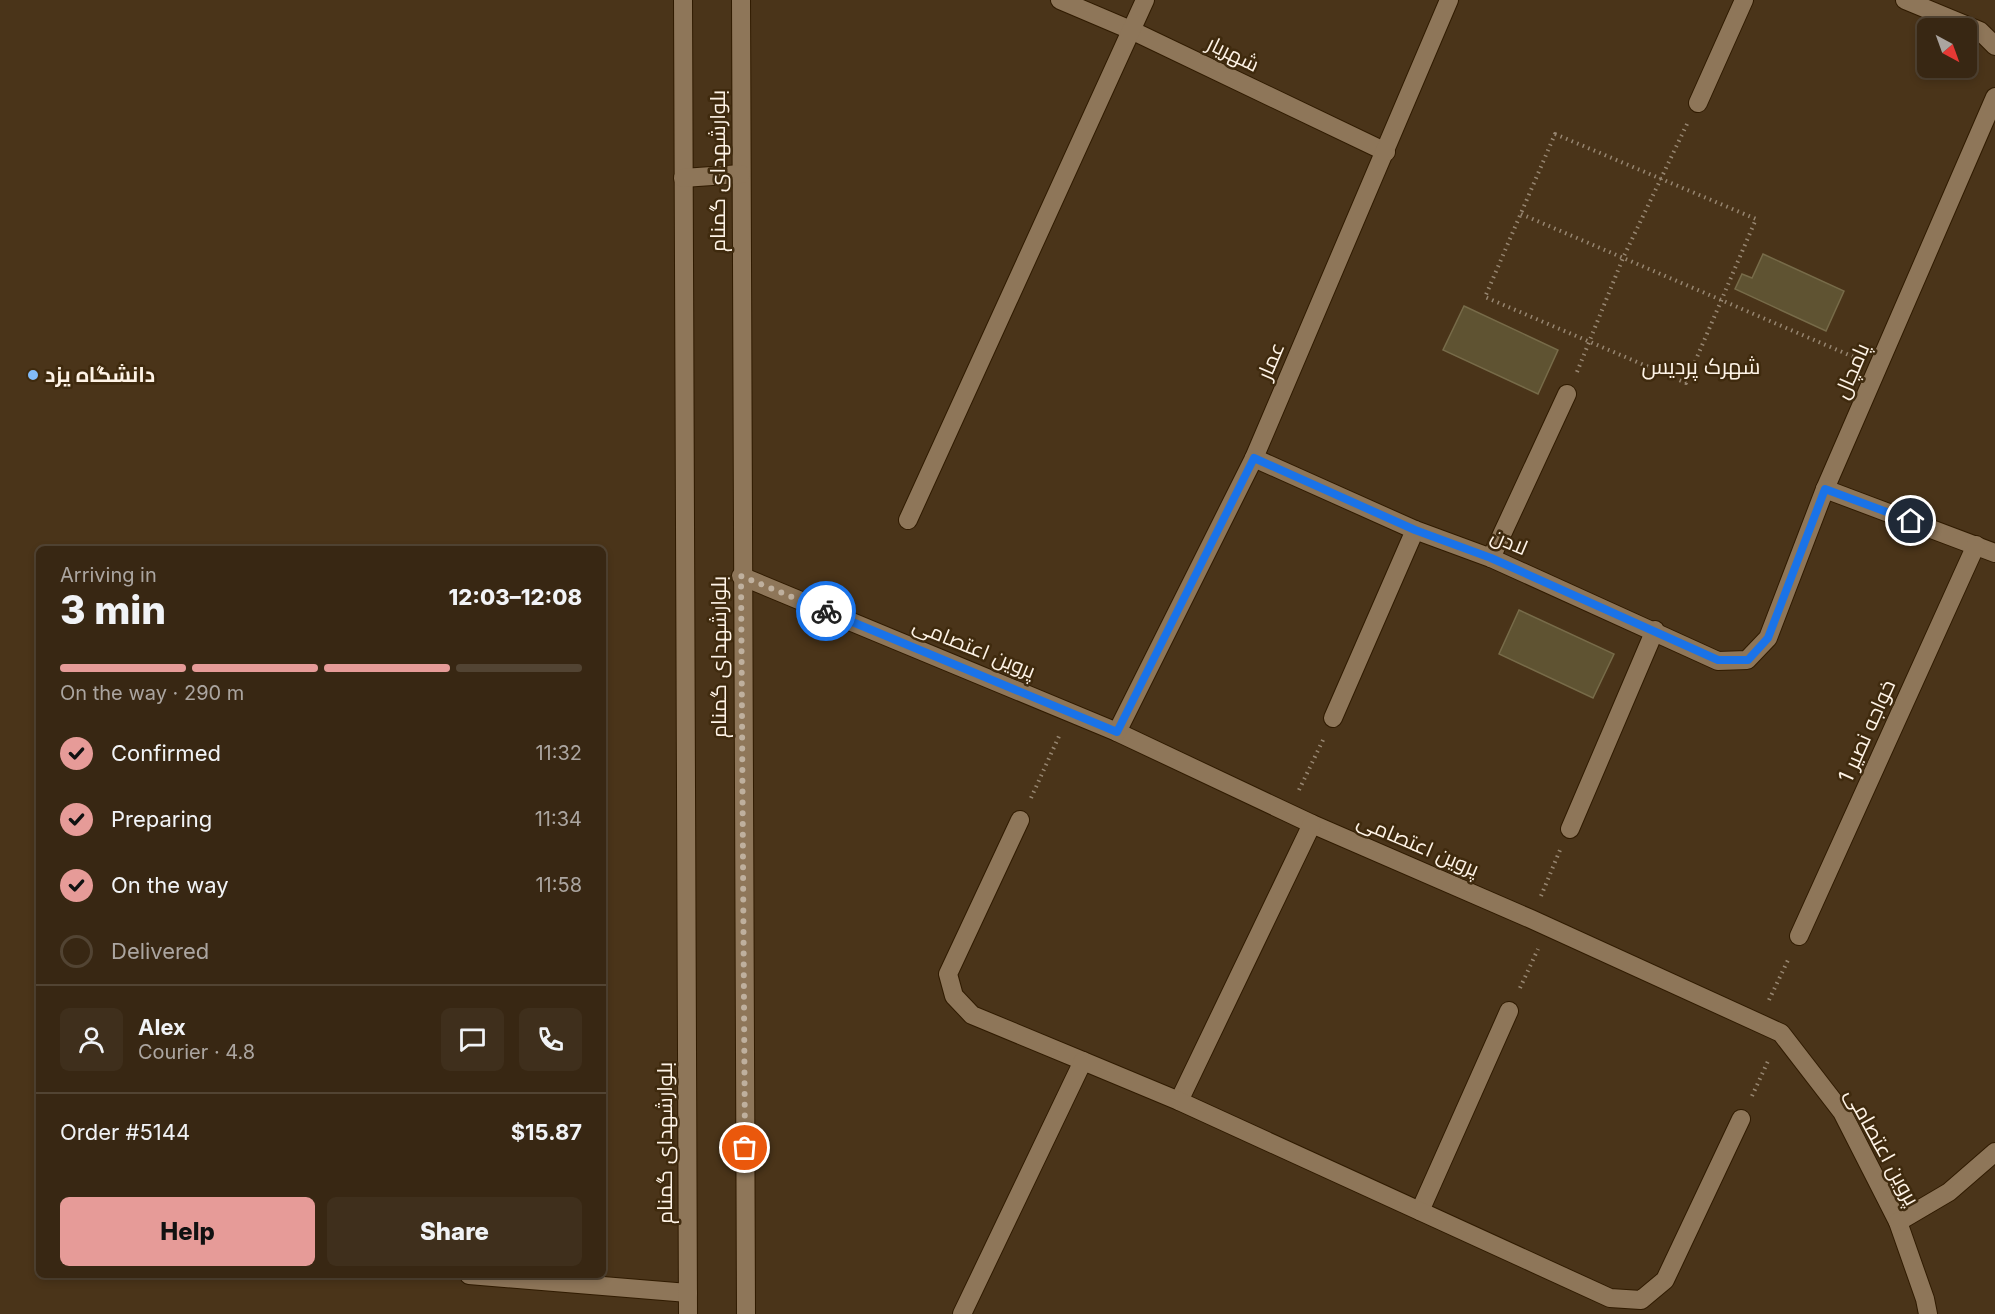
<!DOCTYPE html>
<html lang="en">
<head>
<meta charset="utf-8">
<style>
  body { margin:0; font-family:Inter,Cairo,sans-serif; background:#3f2f1c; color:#f1f3f6; height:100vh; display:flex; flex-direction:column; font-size:22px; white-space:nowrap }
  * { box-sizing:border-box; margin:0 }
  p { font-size:20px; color:#aba5a0 }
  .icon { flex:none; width:33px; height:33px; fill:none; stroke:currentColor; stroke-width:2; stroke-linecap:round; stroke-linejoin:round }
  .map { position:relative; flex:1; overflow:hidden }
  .sheet { position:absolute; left:36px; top:546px; width:570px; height:732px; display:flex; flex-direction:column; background:#382713; border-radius:9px; box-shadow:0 3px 9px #0003,0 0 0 2px #524433 }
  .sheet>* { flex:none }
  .needle { width:39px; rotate:139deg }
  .buttons { position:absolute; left:1917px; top:18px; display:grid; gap:12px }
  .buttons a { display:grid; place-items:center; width:60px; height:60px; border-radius:9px; background:#382713; box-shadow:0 3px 9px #0003,0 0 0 2px #524433; font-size:30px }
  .pin { position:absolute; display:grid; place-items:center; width:51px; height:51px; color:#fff; margin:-26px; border:3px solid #fff; border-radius:50%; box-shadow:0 2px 6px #0007 }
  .courier { position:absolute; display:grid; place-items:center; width:60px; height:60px; margin:-30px; border:4px solid #1a73e8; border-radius:50%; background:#fff; color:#222; box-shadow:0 2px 8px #0007 }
  .head em { font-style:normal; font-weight:800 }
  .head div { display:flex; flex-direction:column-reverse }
  .head { display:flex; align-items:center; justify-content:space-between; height:102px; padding:0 24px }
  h1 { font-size:39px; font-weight:800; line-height:45px }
  .bar { display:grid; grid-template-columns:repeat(4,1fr); gap:9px 6px; align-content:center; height:72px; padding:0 24px }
  .bar i { height:8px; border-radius:4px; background:#524433 }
  .bar .current { background:#e69b98 }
  .bar p { grid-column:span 4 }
  .line { display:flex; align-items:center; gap:15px; padding:0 24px; border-top:2px solid #524433 }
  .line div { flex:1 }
  .round { display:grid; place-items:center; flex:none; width:63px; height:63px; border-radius:9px; background:#3f2f1c }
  ol { padding:0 24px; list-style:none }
  li { display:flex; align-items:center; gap:18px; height:66px }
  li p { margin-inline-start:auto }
  li .icon { padding:6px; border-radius:50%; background:#e69b98; color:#111; stroke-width:4 }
  li:last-child { color:#aba5a0 }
  li i { width:33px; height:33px; border:3px solid #524433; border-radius:50% }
  .cta { display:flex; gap:12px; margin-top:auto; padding:12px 24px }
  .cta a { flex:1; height:69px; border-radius:9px; background:#e69b98; color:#111; font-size:24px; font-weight:800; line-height:69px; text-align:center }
  .cta a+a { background:#3f2f1c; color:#f1f3f6 }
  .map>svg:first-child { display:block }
  .building { fill:#5f5332; stroke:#776b49; stroke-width:1.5 }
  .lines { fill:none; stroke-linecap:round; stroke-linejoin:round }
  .lane-casing { stroke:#301b01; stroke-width:20 }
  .street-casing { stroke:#301b01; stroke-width:20 }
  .secondary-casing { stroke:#301b01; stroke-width:20 }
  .path { stroke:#978671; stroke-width:4; stroke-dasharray:1.5 4.5; stroke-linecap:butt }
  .lane { stroke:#8e7659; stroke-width:18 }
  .street { stroke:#8e7659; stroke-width:18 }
  .secondary { stroke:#8e7659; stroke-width:18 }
  .done { stroke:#bfb09e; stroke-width:6; stroke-dasharray:0 10.8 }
  .route { stroke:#1a73e8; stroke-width:8 }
  .poi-dot { fill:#82bcfa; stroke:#3f2a0e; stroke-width:2 }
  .labels { text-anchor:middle; stroke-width:5; stroke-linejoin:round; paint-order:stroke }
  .street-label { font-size:21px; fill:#fef3e6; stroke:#3f2a0e }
  .poi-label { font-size:21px; font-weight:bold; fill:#fef3e6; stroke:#3f2a0e; text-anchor:start }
  .neighbourhood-label { font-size:22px; fill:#fef3e6; stroke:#3f2a0e }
</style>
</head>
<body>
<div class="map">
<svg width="1995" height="1314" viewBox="0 0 1995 1314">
  <rect width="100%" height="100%" fill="#4a3419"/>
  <!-- building -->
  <g class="building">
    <path d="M 1763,254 L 1844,291 L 1826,331 L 1735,289 L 1742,274 L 1752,278 Z"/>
    <path d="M 1464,306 L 1558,350 L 1538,394 L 1443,350 Z"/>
    <path d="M 1519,610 L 1614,654 L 1593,698 L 1499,654 Z"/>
  </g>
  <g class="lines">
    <defs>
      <path id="lane" d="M 469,1275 L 688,1293"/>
      <g id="street">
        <path d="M 1060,0 L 1133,31 L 1386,152"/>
        <path d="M 1905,0 L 1980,31 L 1995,46"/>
        <path d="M 1698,103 L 1744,0"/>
        <path d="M 1254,458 L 1415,530 L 1491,558 L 1718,661 L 1747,660 L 1768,638 L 1825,489 L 1995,97"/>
        <path d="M 1825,489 L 1995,553"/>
        <path d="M 908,520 L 1145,0"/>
        <path d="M 1491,558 L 1567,394"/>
        <path d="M 741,576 L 1117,732 L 1312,824 L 1531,919 L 1781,1033 L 1842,1112 L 1898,1222 L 1925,1299 L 1928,1314"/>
        <path d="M 1333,718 L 1415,530"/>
        <path d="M 1117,732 L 1254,458 L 1449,0"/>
        <path d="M 1020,820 L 948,974 L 954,996 L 972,1015 L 1083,1061"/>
        <path d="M 1570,829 L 1655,630"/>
        <path d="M 1799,936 L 1976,545"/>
        <path d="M 1179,1101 L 1312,824"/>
        <path d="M 1420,1211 L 1509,1011"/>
        <path d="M 1898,1222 L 1949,1192 L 1995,1152"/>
        <path d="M 962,1314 L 1083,1061 L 1179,1101 L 1610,1298 L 1641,1300 L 1665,1280 L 1741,1119"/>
      </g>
      <g id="secondary">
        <path d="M 683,0 L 688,1314"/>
        <path d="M 741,0 L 746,1314"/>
        <path d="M 683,178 L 741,174"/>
      </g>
    </defs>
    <!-- lane casing -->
    <use href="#lane" class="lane-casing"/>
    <!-- street casing -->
    <use href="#street" class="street-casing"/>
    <!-- secondary casing -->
    <use href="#secondary" class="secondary-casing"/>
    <!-- path -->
    <g class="path">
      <path d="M 1555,134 L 1756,219 L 1686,383 L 1485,297 Z"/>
      <path d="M 1521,214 L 1856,358"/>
      <path d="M 1577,372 L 1623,258 L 1687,124"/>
      <path d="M 1299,790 L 1323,740"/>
      <path d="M 1031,798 L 1060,734"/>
      <path d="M 1541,896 L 1560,850"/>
      <path d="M 1520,988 L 1538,949"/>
      <path d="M 1769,1000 L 1789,958"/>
      <path d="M 1752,1096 L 1769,1059"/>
    </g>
    <!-- lane -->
    <use href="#lane" class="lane"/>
    <!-- street -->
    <use href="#street" class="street"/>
    <!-- secondary -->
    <use href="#secondary" class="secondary"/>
  </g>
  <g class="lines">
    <!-- done -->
    <path class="done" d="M 745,1148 L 741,576 L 826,611"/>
    <!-- route -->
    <path class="route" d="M 826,611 L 1117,732 L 1254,458 L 1415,530 L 1491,558 L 1718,660 L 1748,660 L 1768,638 L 1825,489 L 1911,521"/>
  </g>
  <!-- markers -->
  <circle class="poi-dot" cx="33" cy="375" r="6"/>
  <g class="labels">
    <!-- street labels -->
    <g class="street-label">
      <text transform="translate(1233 54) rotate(26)" y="7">شهریار</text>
      <text transform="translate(718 171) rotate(-90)" y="7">بلوارشهدای گمنام</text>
      <text transform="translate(1271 361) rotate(-67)" y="7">عمار</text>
      <text transform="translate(1852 371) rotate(-67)" y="7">پامچال</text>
      <text transform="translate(1509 542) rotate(23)" y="7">لادن</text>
      <text transform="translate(974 648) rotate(22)" y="7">پروین اعتصامی</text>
      <text transform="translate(719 657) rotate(-90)" y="7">بلوارشهدای گمنام</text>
      <text transform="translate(1867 731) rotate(-66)" y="7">خواجه نصیر 1</text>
      <text transform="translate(1418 845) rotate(23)" y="7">پروین اعتصامی</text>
      <text transform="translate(665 1143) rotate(-90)" y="7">بلوارشهدای گمنام</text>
      <text transform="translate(1882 1147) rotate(61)" y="7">پروین اعتصامی</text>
    </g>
    <!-- poi labels -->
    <g class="poi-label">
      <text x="45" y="382">دانشگاه یزد</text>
    </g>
    <!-- neighbourhood labels -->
    <g class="neighbourhood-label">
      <text x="1701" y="374">شهرک پردیس</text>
    </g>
  </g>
</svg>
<div class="buttons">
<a><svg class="needle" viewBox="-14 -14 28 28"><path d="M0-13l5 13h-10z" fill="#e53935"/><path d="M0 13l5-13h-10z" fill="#aba5a0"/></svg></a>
</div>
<div class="pin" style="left:745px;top:1148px;background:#ea580c"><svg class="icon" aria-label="bag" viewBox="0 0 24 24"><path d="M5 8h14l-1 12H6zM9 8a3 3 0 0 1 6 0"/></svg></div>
<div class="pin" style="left:1911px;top:521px;background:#1f2937"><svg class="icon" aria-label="home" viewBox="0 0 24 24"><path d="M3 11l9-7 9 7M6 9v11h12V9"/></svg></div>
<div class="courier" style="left:826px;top:611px"><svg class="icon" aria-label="bike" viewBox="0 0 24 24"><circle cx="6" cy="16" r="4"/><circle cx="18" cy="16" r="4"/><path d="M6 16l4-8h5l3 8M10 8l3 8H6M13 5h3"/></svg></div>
<section class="sheet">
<div class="head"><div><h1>3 min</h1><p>Arriving in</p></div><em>12:03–12:08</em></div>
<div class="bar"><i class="current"></i><i class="current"></i><i class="current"></i><i></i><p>On the way · 290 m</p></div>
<ol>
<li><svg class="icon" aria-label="check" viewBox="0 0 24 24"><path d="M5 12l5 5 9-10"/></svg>Confirmed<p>11:32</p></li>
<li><svg class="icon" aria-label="check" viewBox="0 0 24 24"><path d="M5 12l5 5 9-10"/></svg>Preparing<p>11:34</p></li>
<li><svg class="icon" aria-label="check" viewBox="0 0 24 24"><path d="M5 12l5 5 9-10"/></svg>On the way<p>11:58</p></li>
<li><i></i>Delivered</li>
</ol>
<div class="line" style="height:108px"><a class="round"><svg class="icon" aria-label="person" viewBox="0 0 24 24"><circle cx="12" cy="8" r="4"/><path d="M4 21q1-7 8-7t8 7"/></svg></a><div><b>Alex</b><p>Courier · 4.8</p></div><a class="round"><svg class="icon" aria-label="chat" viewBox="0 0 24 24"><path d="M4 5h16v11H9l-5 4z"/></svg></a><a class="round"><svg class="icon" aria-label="phone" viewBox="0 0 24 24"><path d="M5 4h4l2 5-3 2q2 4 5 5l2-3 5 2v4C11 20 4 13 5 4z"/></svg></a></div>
<div class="line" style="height:78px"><div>Order #5144</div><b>$15.87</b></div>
<div class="cta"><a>Help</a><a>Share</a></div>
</section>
</div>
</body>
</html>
